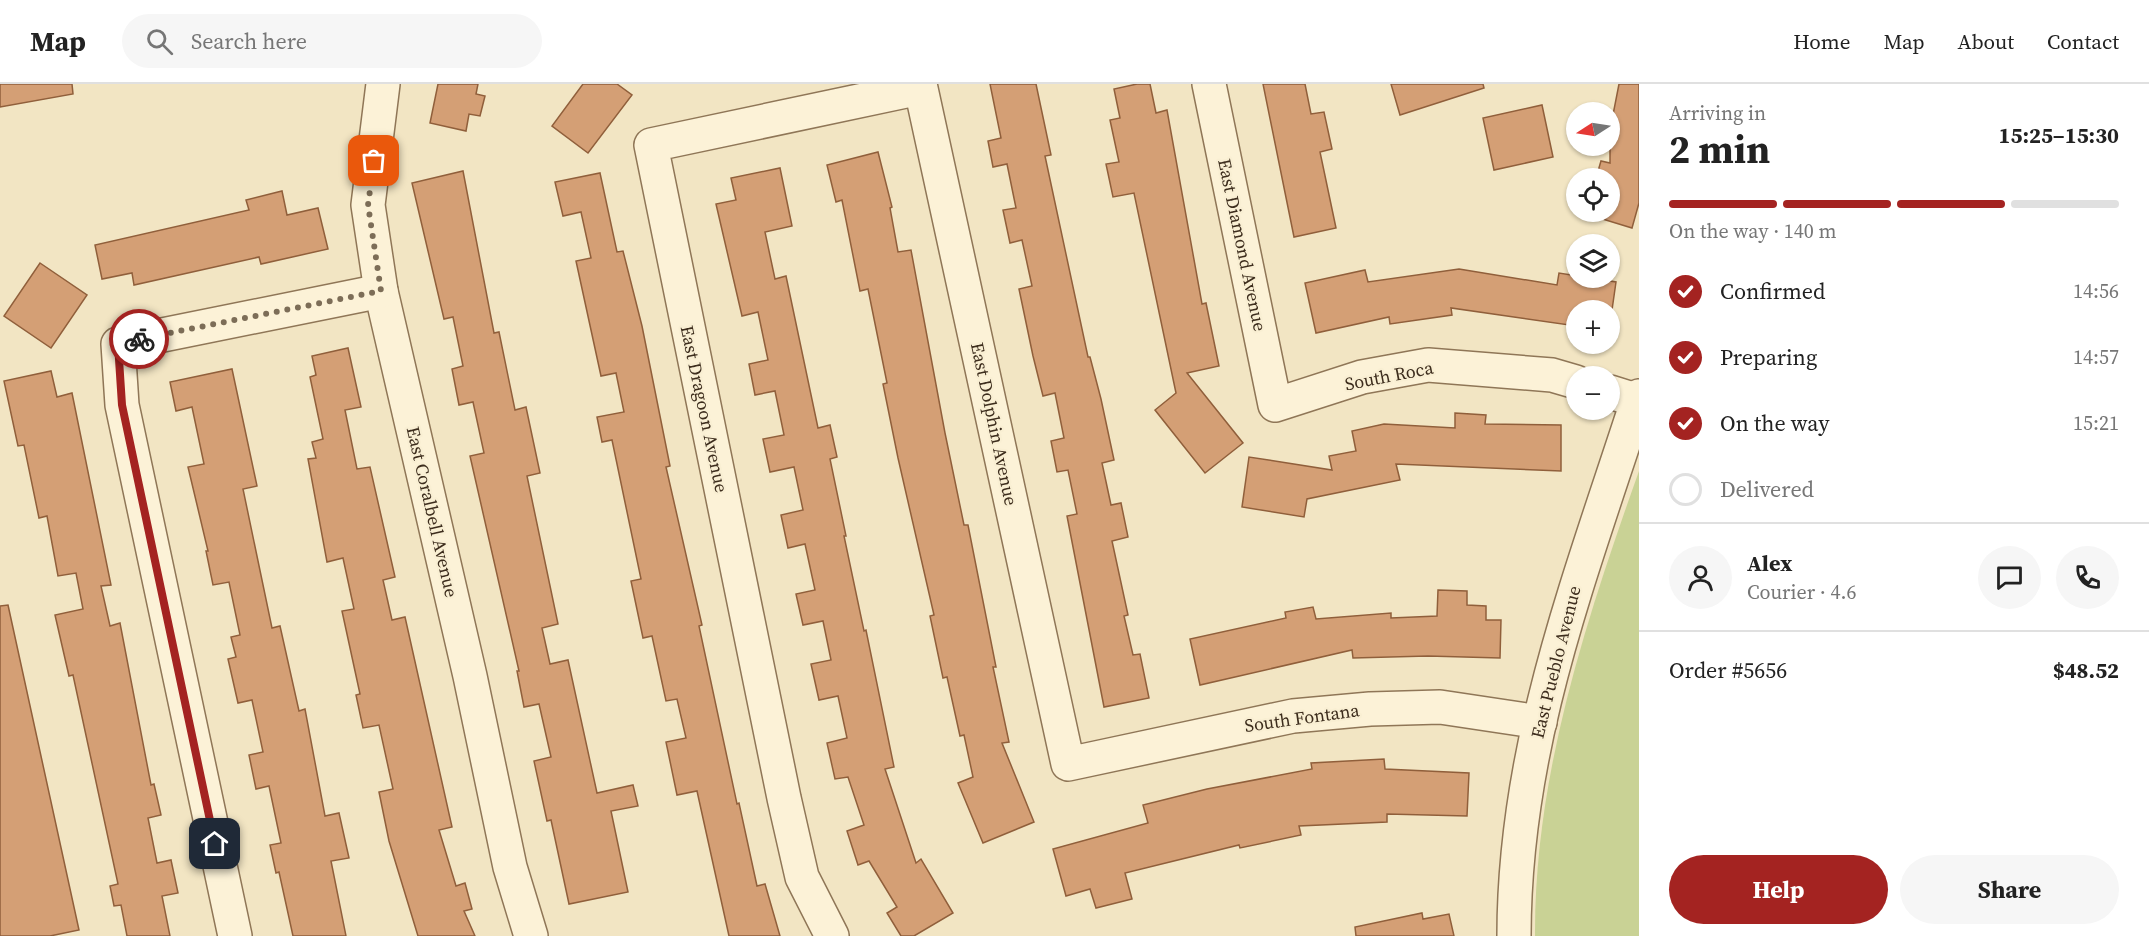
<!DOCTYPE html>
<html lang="en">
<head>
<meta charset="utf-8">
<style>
  body { margin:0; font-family:"Source Serif 4",serif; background:#f6f6f6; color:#222; height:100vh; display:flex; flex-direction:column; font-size:22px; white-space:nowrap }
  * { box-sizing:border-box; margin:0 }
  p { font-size:20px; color:#767676 }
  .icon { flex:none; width:33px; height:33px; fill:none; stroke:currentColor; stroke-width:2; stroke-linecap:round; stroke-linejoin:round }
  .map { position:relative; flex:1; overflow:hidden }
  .panel { display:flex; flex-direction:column; background:#fff; width:510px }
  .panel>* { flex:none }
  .needle { width:39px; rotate:258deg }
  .controls { position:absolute; left:1566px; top:18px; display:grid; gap:12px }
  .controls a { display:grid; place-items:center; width:54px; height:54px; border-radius:50%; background:#fff; box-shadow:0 2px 4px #0004; font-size:30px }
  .pin { position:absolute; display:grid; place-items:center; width:51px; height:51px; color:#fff; margin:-26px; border-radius:12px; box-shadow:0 3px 9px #0006 }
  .courier { position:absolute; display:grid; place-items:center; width:60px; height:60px; margin:-30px; border:4px solid #a42321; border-radius:50%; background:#fff; color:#222; box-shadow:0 2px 8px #0007 }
  .headline em { font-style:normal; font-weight:700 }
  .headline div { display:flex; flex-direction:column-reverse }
  .headline { display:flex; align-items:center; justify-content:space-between; height:102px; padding:0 30px }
  h1 { font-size:39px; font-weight:700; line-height:45px }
  .bar { display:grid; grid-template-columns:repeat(4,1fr); gap:9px 6px; align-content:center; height:72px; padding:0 30px }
  .bar i { height:8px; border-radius:4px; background:#e0e0e0 }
  .bar .active { background:#a42321 }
  .bar p { grid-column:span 4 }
  .line { display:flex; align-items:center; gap:15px; padding:0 30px; border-top:2px solid #e0e0e0 }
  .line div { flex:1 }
  .round { display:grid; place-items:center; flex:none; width:63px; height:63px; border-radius:32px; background:#f6f6f6 }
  ol { padding:0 30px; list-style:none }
  li { display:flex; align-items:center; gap:18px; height:66px }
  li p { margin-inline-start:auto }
  li .icon { padding:6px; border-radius:50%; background:#a42321; color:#fff; stroke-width:4 }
  li:last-child { color:#767676 }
  li i { width:33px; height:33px; border:3px solid #e0e0e0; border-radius:50% }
  .action { display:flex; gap:12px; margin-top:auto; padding:12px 30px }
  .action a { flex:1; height:69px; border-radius:36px; background:#a42321; color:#fff; font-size:24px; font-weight:700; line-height:69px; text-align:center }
  .action a+a { background:#f6f6f6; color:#222 }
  header { display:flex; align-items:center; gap:36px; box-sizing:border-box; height:84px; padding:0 30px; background:#fff; border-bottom:2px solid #e0e0e0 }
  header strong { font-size:28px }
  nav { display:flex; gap:33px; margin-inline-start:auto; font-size:21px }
  .search { width:420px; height:54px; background:#f6f6f6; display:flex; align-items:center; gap:15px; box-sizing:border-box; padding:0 21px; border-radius:33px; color:#767676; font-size:22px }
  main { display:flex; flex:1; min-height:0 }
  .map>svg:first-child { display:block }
  .green { fill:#c9d295 }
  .building { fill:#d49f75; stroke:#905f3b; stroke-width:1.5 }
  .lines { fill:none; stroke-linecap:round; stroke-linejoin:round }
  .minor-casing { stroke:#8f7657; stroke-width:36 }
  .minor { stroke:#fcf2d7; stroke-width:33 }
  .done { stroke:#7c6d57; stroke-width:6; stroke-dasharray:0 10.8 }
  .route { stroke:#a42321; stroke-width:8 }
  .labels { text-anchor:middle; stroke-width:4.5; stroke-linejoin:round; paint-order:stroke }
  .street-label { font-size:18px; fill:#3d2d1d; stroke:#f9efd3 }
</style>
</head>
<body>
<header>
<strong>Map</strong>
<div class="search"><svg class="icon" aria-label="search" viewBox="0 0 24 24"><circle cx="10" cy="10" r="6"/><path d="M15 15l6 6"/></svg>Search here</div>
<nav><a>Home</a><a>Map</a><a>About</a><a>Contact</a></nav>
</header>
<main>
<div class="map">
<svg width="1639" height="852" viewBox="0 0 1639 852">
  <rect width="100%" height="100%" fill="#f2e5c3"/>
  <!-- green -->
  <path class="green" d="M 1639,387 L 1639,852 L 1535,852 C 1534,692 1586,536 1639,387 Z"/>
  <!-- building -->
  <g class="building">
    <path d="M 0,0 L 72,0 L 73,10 L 0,23 Z"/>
    <path d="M 438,0 L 478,0 L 476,10 L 485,12 L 480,32 L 469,30 L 466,47 L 430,39 Z"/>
    <path d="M 583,0 L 617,0 L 632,11 L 588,69 L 552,42 Z"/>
    <path d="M 990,0 L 1036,0 L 1051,71 L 1045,72 L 1088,273 L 1090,273 L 1101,315 L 1114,376 L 1102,379 L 1111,421 L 1121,419 L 1128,453 L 1112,457 L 1128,531 L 1124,532 L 1133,571 L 1140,570 L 1149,614 L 1104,623 L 1067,432 L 1077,430 L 1068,386 L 1057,388 L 1051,357 L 1064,354 L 1055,309 L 1043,312 L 1033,272 L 1019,205 L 1032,202 L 1022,156 L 1010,159 L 1003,126 L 1016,124 L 1007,80 L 993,83 L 988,57 L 1001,54 Z"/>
    <path d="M 1137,0 L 1150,0 L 1156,29 L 1167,26 L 1202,220 L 1206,219 L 1219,282 L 1187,289 L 1243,359 L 1205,389 L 1155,326 L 1176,309 L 1134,109 L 1113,113 L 1106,80 L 1119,78 L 1110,36 L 1120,34 L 1114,5 Z"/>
    <path d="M 1263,0 L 1305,0 L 1311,30 L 1324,28 L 1332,65 L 1320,68 L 1336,144 L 1294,153 Z"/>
    <path d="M 1391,0 L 1483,0 L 1484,4 L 1400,31 Z"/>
    <path d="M 1619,0 L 1639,0 L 1639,119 L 1632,144 L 1586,130 L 1586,128 L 1610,128 L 1610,94 L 1596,94 L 1601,77 L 1610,79 L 1610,46 Z"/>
    <path d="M 1542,21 L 1553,73 L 1494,86 L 1483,34 Z"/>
    <path d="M 878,68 L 892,123 L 890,124 L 898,168 L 911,166 L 945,349 L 964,441 L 968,441 L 996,583 L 993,583 L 1009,658 L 1002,659 L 1034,738 L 983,759 L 958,699 L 973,693 L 964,651 L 960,652 L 947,593 L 943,594 L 930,532 L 934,531 L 898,374 L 883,300 L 887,299 L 868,205 L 860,207 L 842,116 L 836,118 L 827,81 Z"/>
    <path d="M 780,84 L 792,142 L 765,148 L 775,195 L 786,192 L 818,344 L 830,341 L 837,373 L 830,375 L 846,452 L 844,452 L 864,547 L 866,546 L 894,683 L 885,685 L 916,779 L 921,775 L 953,829 L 914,852 L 901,852 L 887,829 L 897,823 L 869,777 L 858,781 L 847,747 L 864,741 L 848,693 L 835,695 L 827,659 L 847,654 L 838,612 L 819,616 L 811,580 L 831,576 L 823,537 L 803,541 L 796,510 L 815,506 L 805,460 L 788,464 L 781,431 L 803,426 L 794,383 L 770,388 L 763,355 L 784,351 L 775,307 L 755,311 L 749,280 L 768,276 L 758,228 L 742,232 L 716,120 L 736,116 L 731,94 Z"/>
    <path d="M 463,87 L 494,249 L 499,248 L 515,326 L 526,323 L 540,389 L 527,392 L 558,540 L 542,544 L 550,580 L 568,576 L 597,709 L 633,701 L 638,722 L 611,727 L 628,808 L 569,820 L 551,736 L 547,737 L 534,677 L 551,673 L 539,620 L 524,623 L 517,587 L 519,587 L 470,372 L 484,369 L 473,318 L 459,321 L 452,285 L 463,282 L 453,233 L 444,235 L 412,99 Z"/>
    <path d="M 600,89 L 617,168 L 623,167 L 642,242 L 670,382 L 666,383 L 702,541 L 699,542 L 737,720 L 739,719 L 757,802 L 765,800 L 780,852 L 729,852 L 697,707 L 677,711 L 666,658 L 686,654 L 677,615 L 666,617 L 652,552 L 643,554 L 631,497 L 641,495 L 612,356 L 602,358 L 597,333 L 624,328 L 616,289 L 601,292 L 576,177 L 591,174 L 581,128 L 563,132 L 555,98 Z"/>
    <path d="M 282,107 L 287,131 L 318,124 L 328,165 L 261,180 L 259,173 L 134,201 L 132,189 L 102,195 L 95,161 L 249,126 L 246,116 Z"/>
    <path d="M 40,179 L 87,211 L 51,264 L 4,232 Z"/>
    <path d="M 1459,185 L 1557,201 L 1559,189 L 1616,198 L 1610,240 L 1610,226 L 1576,226 L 1576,242 L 1451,224 L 1452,231 L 1390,240 L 1389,233 L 1316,249 L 1305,199 L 1365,186 L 1368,198 Z"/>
    <path d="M 348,264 L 361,323 L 345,326 L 357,385 L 370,383 L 395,493 L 383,496 L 392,536 L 405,533 L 452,743 L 439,746 L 456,802 L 465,799 L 472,825 L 464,827 L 475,852 L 418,852 L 389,757 L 379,708 L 393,705 L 379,641 L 363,644 L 356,611 L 360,610 L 342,527 L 354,525 L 343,474 L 327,478 L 308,375 L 316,374 L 312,358 L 323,355 L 310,293 L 316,291 L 312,272 Z"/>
    <path d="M 232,285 L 257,402 L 243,405 L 272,544 L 280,542 L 299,627 L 305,625 L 325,732 L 339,729 L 349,774 L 331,777 L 346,852 L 293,852 L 279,788 L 276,789 L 270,761 L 281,759 L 269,702 L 256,705 L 249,671 L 263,668 L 252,616 L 238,619 L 228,575 L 236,573 L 231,553 L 240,551 L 229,498 L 213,501 L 206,467 L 208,467 L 188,383 L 204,380 L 192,323 L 176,327 L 170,298 Z"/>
    <path d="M 51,287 L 57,313 L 72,309 L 111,501 L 101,502 L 110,542 L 120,539 L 151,701 L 154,700 L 161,731 L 148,734 L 157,779 L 171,776 L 178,809 L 162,812 L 170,852 L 127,852 L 121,821 L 114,822 L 110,802 L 118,800 L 73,591 L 69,592 L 55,531 L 83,525 L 76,489 L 58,492 L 47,432 L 39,434 L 24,361 L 18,362 L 4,297 Z"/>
    <path d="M 1455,329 L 1486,331 L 1485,340 L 1561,341 L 1561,387 L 1396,380 L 1400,396 L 1307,415 L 1304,433 L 1242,423 L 1249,373 L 1332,386 L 1329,372 L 1356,367 L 1352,347 L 1384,340 L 1455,344 Z"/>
    <path d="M 1438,506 L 1467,507 L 1467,521 L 1486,522 L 1486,536 L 1501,536 L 1500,574 L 1428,572 L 1353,574 L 1352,566 L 1200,601 L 1190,555 L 1286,534 L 1285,528 L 1313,523 L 1316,535 L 1391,529 L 1391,534 L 1437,532 Z"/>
    <path d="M 8,521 L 79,846 L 50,852 L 0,852 L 0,522 Z"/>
    <path d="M 1384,675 L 1385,685 L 1469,689 L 1467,732 L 1387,730 L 1387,738 L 1299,742 L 1301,751 L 1240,764 L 1239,761 L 1125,789 L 1132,815 L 1096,824 L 1090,805 L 1066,812 L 1053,765 L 1148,739 L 1143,721 L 1207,705 L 1312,685 L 1311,679 Z"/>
    <path d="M 1422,829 L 1423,835 L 1449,830 L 1454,852 L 1356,852 L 1355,843 Z"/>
  </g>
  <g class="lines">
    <defs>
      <g id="minor">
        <path d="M 383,0 L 368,121 L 381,207 L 470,592 L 510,783 L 531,852"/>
        <path d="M 920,0 L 1068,680 L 1293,632 L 1370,625 L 1440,623 L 1540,638"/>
        <path d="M 1209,0 L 1275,321 L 1362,293 L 1428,281 L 1552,291 L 1576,298"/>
        <path d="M 1610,308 L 1639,317"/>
        <path d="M 235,852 L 122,321 L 118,260 L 381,207"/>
        <path d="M 832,852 L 802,793 L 784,714 L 651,61 L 920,4"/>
        <path d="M 1514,852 C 1514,659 1581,492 1639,312"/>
      </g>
    </defs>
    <!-- minor casing -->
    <use href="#minor" class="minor-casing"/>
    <!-- minor -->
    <use href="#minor" class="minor"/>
  </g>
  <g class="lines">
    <!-- done -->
    <path class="done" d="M 139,255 L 381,207 L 368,121 L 374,77"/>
    <!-- route -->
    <path class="route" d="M 139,255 L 118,260 L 122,321 L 215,760"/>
  </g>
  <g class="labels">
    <!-- street labels -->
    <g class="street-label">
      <text transform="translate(1242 161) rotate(78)" y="6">East Diamond Avenue</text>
      <text transform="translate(1389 292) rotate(-11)" y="6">South Roca</text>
      <text transform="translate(704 325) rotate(78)" y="6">East Dragoon Avenue</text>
      <text transform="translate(994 340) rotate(78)" y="6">East Dolphin Avenue</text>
      <text transform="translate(432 428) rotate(77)" y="6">East Coralbell Avenue</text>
      <text transform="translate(1556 578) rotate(-76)" y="6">East Pueblo Avenue</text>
      <text transform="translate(1302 634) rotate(-8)" y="6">South Fontana</text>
    </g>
  </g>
</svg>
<div class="controls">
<a><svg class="needle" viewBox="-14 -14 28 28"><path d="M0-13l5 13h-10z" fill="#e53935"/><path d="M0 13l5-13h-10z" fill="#767676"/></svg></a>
<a><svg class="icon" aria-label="locate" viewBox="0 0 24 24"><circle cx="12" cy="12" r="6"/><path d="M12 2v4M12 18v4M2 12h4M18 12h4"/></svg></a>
<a><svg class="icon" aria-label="layers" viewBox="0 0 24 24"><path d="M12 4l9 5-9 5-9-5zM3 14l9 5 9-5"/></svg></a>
<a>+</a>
<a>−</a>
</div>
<div class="pin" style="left:374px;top:77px;background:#ea580c"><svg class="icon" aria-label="bag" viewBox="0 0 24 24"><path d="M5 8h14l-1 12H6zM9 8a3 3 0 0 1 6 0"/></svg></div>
<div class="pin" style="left:215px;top:760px;background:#1f2937"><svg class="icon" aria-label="home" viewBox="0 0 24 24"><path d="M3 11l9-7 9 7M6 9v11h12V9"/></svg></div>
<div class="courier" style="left:139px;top:255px"><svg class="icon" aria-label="bike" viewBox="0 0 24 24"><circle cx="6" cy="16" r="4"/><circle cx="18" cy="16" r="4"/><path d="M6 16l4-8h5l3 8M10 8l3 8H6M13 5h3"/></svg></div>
</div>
<section class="panel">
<div class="headline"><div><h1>2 min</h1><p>Arriving in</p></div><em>15:25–15:30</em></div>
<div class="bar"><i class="active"></i><i class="active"></i><i class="active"></i><i></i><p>On the way · 140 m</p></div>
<ol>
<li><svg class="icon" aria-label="check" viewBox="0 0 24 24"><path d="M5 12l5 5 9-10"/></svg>Confirmed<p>14:56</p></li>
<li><svg class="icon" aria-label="check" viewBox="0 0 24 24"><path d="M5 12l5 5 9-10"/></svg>Preparing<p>14:57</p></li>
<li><svg class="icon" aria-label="check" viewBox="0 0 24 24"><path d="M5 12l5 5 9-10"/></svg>On the way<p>15:21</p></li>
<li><i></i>Delivered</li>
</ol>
<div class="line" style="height:108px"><a class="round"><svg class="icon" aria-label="person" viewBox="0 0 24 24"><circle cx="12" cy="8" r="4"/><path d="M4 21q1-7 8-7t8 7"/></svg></a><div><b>Alex</b><p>Courier · 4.6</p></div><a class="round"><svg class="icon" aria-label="chat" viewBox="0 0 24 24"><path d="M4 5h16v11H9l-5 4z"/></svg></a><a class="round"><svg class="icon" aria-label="phone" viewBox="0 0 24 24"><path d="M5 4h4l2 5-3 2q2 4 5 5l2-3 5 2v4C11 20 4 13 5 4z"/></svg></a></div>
<div class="line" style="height:78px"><div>Order #5656</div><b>$48.52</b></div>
<div class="action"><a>Help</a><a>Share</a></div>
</section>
</main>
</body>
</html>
